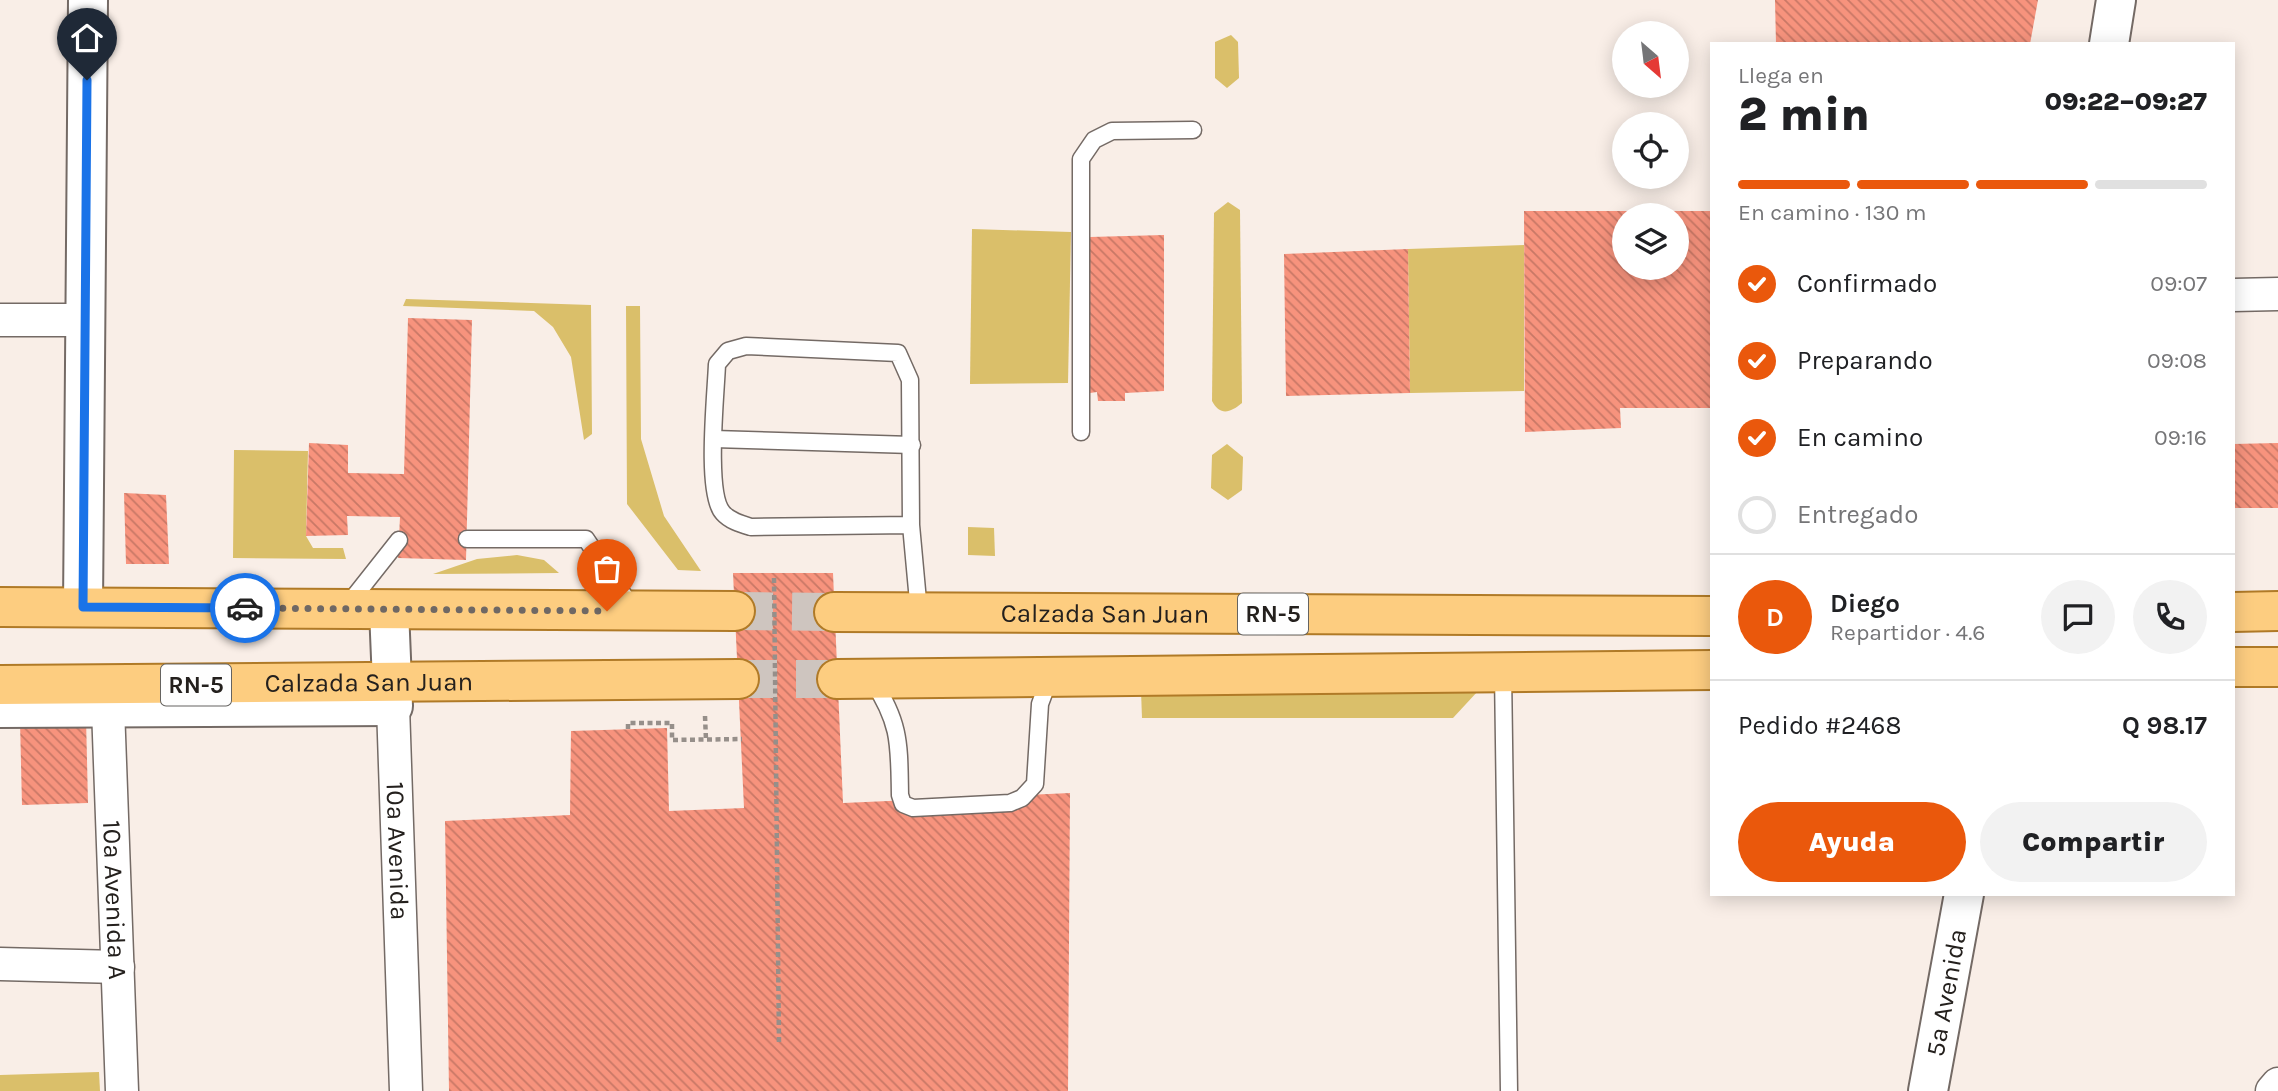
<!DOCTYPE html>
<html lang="es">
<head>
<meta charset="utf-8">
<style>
  body { margin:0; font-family:Karla,sans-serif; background:#f2f2f2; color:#202124; height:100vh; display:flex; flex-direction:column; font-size:26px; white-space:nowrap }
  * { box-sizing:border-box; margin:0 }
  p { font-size:23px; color:#757577 }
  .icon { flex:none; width:38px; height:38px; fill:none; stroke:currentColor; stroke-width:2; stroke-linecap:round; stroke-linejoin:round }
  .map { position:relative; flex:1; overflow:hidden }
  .details { position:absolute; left:1710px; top:42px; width:525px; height:854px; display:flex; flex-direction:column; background:#fff; border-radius:0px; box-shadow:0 4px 18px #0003 }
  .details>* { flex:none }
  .needle { width:46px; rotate:152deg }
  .buttons { position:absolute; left:1612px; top:21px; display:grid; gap:14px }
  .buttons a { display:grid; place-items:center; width:77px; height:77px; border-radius:50%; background:#fff; box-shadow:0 4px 18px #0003; font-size:35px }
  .pin { position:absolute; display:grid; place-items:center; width:60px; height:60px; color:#fff; margin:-72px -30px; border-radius:50% 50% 50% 0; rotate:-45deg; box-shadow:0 0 7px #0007 }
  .pin .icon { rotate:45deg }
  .courier { position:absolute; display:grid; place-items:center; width:70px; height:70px; margin:-35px; border:5px solid #1a73e8; border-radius:50%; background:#fff; color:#222; box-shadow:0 2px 9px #0007 }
  .head em { font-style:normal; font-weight:800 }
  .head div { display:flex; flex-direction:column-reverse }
  .head { display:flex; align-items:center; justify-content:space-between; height:119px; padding:0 28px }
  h1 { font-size:46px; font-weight:800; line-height:52px }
  .bar { display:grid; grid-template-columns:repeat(4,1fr); gap:10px 7px; align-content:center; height:84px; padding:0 28px }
  .bar i { height:9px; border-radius:5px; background:#e0e0e0 }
  .bar .on { background:#ea580c }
  .bar p { grid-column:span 4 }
  .line { display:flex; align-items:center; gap:18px; padding:0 28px; border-top:2px solid #e0e0e0 }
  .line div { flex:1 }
  .round { display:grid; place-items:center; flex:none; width:74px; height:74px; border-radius:37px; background:#f2f2f2 }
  ol { padding:0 28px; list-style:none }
  li { display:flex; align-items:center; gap:21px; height:77px }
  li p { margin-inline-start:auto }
  li .icon { padding:7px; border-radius:50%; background:#ea580c; color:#fff; stroke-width:4 }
  li:last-child { color:#757577 }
  li i { width:38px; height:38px; border:4px solid #e0e0e0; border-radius:50% }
  .button { display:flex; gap:14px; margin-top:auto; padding:14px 28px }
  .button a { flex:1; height:80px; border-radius:42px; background:#ea580c; color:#fff; font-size:28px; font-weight:800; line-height:80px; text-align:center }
  .button a+a { background:#f2f2f2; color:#202124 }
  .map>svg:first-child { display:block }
  .green { fill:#dabf6a }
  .building { fill:url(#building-back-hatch); fill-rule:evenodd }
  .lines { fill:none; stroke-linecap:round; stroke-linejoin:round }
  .primary-tunnel { stroke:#cec5bf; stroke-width:38; stroke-dasharray:38 19; stroke-linecap:butt }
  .lane-casing { stroke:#746a65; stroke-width:19 }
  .street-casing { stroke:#746a65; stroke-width:35 }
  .secondary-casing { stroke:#746a65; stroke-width:42 }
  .primary-casing { stroke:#b07a27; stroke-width:42 }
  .path { stroke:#968f8a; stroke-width:4.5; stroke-dasharray:5 3.5; stroke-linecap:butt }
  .lane { stroke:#fff; stroke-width:16 }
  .street { stroke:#fff; stroke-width:32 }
  .secondary { stroke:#fff; stroke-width:38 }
  .primary { stroke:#fdcd80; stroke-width:38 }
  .path-bridge { stroke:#968f8a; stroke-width:4.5; stroke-dasharray:5 3.5; stroke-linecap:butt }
  .done { stroke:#6f6864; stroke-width:7; stroke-dasharray:0 12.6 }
  .route { stroke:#1a73e8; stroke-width:9 }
  .labels { text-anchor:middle; stroke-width:5; stroke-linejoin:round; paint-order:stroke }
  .shield { fill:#fefefe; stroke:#656360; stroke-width:2 }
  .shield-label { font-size:24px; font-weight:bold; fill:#24201d }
  .street-label { font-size:26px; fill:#24201d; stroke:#fefefe }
</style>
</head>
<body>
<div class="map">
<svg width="2278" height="1091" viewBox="0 0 2278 1091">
  <defs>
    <pattern id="building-back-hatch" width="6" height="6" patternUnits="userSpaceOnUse" patternTransform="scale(1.75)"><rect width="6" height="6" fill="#f7937d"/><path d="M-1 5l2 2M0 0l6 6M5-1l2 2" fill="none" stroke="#c87866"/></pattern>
  </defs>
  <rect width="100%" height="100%" fill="#f9eee7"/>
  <!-- green -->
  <g class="green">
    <path d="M 1231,35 L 1238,42 L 1239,78 L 1227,88 L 1215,78 L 1215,42 Z"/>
    <path d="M 1228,202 L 1240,210 L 1242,403 C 1230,413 1220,416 1212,401 L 1214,213 Z"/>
    <path d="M 972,229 L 1071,232 L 1068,383 L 970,384 Z"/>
    <path d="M 1524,245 L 1524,391 L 1410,393 L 1408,249 Z"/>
    <path d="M 406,299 L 591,305 L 592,434 L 584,440 L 571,357 L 553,327 L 534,311 L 403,306 Z"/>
    <path d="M 626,306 L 640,306 L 641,439 L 664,516 L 701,571 L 678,570 L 627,504 Z"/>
    <path d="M 1227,444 L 1243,457 L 1242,490 L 1228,500 L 1211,488 L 1212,455 Z"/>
    <path d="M 234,450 L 308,451 L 306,536 L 313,548 L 343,548 L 346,559 L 233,558 Z"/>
    <path d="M 968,527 L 994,528 L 995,556 L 968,555 Z"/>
    <path d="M 517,555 L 544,560 L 559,573 L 433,574 L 477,559 Z"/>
    <path d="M 1141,691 L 1478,691 L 1453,718 L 1142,718 Z"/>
    <path d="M 99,1072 L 100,1091 L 0,1091 L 0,1075 Z"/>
  </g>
  <!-- building -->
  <g class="building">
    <path d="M 1775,0 L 2038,0 L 2030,44 L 1776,44 Z"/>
    <path d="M 1524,211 L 1712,211 L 1712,408 L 1620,408 L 1621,428 L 1525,432 ZM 1624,215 L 1676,215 L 1676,268 L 1624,268 Z"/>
    <path d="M 1164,235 L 1164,391 L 1125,393 L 1125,401 L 1098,401 L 1097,392 L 1090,393 L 1090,237 Z"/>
    <path d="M 1408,249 L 1410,393 L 1286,396 L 1284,254 Z"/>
    <path d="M 408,318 L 472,320 L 466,560 L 398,558 L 400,517 L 347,516 L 348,535 L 306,536 L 309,443 L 348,445 L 348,473 L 404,474 Z"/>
    <path d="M 2278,443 L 2278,508 L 2233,508 L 2233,444 Z"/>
    <path d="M 124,493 L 166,495 L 169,564 L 126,564 Z"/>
    <path d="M 733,573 L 833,573 L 843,803 L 1070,793 L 1068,1091 L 449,1091 L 445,821 L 570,815 L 571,731 L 667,728 L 669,811 L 744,808 Z"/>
    <path d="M 86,718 L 88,803 L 22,805 L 20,721 Z"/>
  </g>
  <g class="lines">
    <!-- primary-tunnel -->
    <g class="primary-tunnel">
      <path d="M 735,611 L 834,612"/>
      <path d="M 739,679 L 837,679"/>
    </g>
    <defs>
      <g id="lane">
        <path d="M 1081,432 L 1081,159 L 1094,140 L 1112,131 L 1193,130"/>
        <path d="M 714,439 L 912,445"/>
        <path d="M 911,525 L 751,527 C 741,524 730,521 723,513 C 705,494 716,393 717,364 L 728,351 L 746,346 L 898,353 L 910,380 L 911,525 L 919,612"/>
        <path d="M 467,539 L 586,539 L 633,609"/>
        <path d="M 346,607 L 399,540"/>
        <path d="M 1503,672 L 1509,1091"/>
        <path d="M 872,680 C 901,724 899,745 900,795 L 903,804 L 913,808 L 1010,803 L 1022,798 L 1035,784 L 1040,704 L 1050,677"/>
      </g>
      <g id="street">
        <path d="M 2233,295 L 2278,294"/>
        <path d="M 0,320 L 84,320"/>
        <path id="s1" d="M 393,706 L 406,1091"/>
        <path id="s2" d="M 108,708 L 122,1091"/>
        <path d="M 0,964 L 118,967"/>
        <path d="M 2272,1091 L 2278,1084"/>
      </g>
      <g id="secondary">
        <path d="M 2109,44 L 2116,0"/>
        <path d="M 83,607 L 88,0"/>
        <path d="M 0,708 L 393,706 L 389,610"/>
        <path id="s3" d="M 1928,1091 L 1964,894"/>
      </g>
      <g id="primary">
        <path d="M 0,607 L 735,611"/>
        <path id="s4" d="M 834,612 L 1712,616"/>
        <path d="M 2233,612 L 2278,611"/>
        <path d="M 2233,667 L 2278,667"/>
        <path d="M 837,679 L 1712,670"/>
        <path id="s5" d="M 0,685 L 739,679"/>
      </g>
    </defs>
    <!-- lane casing -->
    <use href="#lane" class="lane-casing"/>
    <!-- street casing -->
    <use href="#street" class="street-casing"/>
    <!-- secondary casing -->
    <use href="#secondary" class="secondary-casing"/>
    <!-- primary casing -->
    <use href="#primary" class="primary-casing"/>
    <!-- path -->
    <g class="path">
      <path d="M 705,716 L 706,740"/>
      <path d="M 628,729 L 628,723 L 672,723 L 672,740 L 742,739"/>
    </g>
    <!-- lane -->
    <use href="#lane" class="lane"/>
    <!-- street -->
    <use href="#street" class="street"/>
    <!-- secondary -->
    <use href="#secondary" class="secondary"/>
    <!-- primary -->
    <use href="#primary" class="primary"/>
    <!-- path-bridge -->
    <path class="path-bridge" d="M 774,578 L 779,1043"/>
  </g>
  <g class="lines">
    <!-- done -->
    <path class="done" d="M 245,608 L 607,611"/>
    <!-- route -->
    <path class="route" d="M 87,80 L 83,607 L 245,608"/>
  </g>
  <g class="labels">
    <!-- shield labels -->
    <g class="shield">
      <rect x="1238" y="593.5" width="70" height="41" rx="5"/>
      <rect x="161" y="664.5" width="70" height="41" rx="5"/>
    </g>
    <g class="shield-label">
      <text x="1273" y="622">RN-5</text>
      <text x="196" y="693">RN-5</text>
    </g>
    <!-- street labels -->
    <g class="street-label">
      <text dy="9" stroke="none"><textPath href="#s4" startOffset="271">Calzada San Juan</textPath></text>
      <text dy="9" stroke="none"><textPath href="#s5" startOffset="369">Calzada San Juan</textPath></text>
      <text dy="9" stroke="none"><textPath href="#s1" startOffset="145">10a Avenida</textPath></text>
      <text dy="9" stroke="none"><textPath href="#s2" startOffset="192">10a Avenida A</textPath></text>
      <text dy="9" stroke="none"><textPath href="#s3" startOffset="100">5a Avenida</textPath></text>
    </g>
  </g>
</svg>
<div class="buttons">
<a><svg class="needle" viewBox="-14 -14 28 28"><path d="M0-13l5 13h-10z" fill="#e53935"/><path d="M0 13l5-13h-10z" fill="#757577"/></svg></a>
<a><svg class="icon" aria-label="locate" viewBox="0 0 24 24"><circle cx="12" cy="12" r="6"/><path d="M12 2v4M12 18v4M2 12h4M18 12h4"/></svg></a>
<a><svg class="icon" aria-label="layers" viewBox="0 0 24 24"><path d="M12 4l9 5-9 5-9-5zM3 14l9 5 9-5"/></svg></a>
</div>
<div class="pin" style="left:607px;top:611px;background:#ea580c"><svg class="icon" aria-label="bag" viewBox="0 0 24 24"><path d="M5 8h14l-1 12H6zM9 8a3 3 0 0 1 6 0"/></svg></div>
<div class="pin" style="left:87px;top:80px;background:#1f2937"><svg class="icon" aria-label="home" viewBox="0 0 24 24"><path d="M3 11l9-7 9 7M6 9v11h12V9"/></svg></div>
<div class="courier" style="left:245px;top:608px"><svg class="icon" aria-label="car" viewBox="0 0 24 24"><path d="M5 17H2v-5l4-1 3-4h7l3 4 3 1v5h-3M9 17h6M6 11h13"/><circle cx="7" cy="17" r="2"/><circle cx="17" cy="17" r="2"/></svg></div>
<section class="details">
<div class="head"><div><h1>2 min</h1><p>Llega en</p></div><em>09:22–09:27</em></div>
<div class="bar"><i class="on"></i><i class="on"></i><i class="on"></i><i></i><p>En camino · 130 m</p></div>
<ol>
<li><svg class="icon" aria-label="check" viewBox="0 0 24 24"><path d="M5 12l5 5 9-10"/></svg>Confirmado<p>09:07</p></li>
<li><svg class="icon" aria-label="check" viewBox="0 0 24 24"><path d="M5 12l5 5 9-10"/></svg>Preparando<p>09:08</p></li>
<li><svg class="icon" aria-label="check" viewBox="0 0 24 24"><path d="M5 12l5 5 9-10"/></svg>En camino<p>09:16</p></li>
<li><i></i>Entregado</li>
</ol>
<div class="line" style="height:126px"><b class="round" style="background:#ea580c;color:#fff">D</b><div><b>Diego</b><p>Repartidor · 4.6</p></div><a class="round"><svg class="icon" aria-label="chat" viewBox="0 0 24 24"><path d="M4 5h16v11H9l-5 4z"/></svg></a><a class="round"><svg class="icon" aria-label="phone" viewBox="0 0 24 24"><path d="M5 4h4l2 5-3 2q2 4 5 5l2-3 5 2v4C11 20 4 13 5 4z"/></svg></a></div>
<div class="line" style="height:91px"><div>Pedido #2468</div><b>Q 98.17</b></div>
<div class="button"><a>Ayuda</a><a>Compartir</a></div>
</section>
</div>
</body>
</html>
